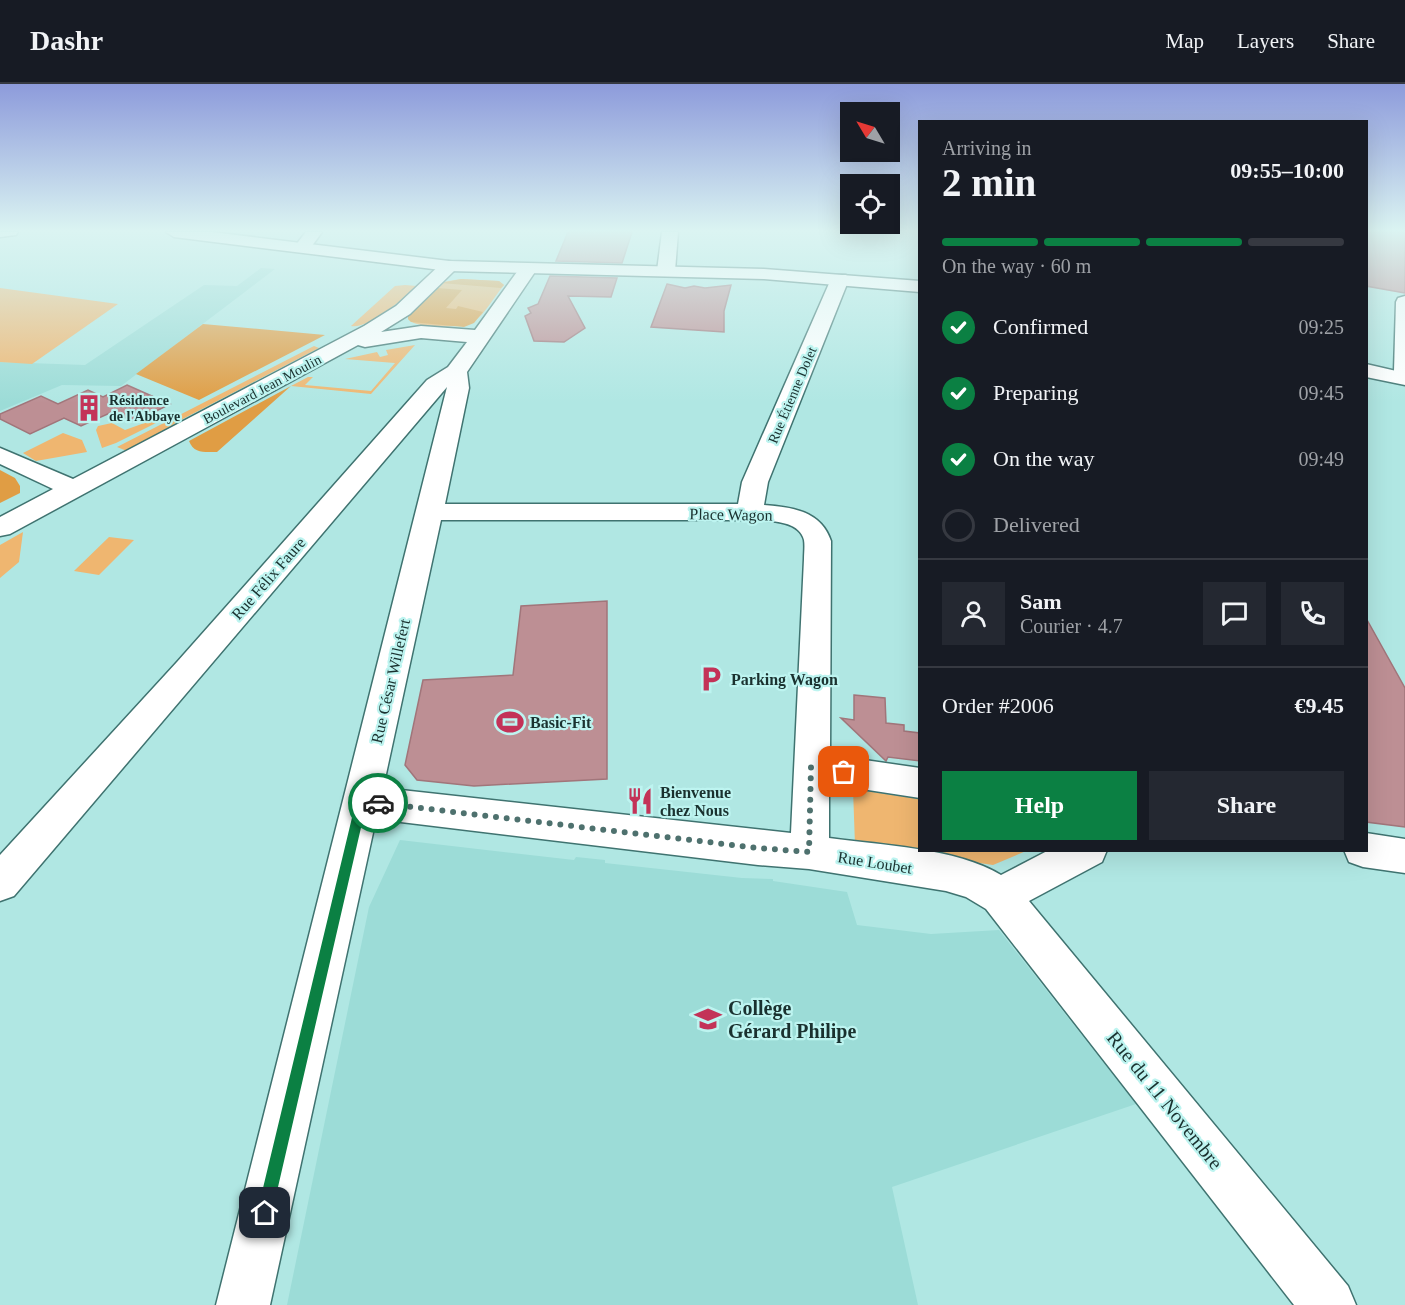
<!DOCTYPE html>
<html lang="en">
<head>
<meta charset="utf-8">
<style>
  body { margin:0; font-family:"Times New Roman",serif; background:#242831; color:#f1f3f6; height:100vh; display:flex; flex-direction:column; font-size:22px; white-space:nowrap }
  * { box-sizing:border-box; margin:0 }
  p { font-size:20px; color:#9ea1a6 }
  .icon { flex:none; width:33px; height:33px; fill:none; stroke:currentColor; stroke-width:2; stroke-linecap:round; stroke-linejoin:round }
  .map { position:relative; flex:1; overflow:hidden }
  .panel { position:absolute; left:918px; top:36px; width:450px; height:732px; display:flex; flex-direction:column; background:#171b24; border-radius:0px; box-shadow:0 6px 24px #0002 }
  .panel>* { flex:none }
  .needle { width:39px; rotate:308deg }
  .fabs { position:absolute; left:840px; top:18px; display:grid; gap:12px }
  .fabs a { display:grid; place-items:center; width:60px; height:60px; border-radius:0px; background:#171b24; box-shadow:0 6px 24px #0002; font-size:30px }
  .pin { position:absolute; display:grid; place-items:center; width:51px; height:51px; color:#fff; margin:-26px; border-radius:12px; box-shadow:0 3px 9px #0006 }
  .courier { position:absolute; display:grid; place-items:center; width:60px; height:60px; margin:-30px; border:4px solid #0b8043; border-radius:50%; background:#fff; color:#222; box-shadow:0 2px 8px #0007 }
  .headline em { font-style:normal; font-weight:700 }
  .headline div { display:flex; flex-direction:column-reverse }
  .headline { display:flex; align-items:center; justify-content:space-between; height:102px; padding:0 24px }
  h1 { font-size:39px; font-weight:700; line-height:45px }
  .bar { display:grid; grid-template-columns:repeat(4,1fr); gap:9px 6px; align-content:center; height:72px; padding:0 24px }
  .bar i { height:8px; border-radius:4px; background:#363941 }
  .bar .current { background:#0b8043 }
  .bar p { grid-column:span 4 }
  .line { display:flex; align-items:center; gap:15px; padding:0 24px; border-top:2px solid #363941 }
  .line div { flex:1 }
  .round { display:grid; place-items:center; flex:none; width:63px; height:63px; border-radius:0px; background:#242831 }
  ol { padding:0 24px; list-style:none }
  li { display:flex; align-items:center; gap:18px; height:66px }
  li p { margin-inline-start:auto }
  li .icon { padding:6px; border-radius:50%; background:#0b8043; color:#fff; stroke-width:4 }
  li:last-child { color:#9ea1a6 }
  li i { width:33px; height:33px; border:3px solid #363941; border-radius:50% }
  .primary-button { display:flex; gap:12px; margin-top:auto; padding:12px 24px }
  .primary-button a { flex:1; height:69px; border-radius:0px; background:#0b8043; color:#fff; font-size:24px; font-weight:700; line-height:69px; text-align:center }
  .primary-button a+a { background:#242831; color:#f1f3f6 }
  header { display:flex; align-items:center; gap:36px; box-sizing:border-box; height:84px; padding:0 30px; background:#171b24; border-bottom:2px solid #363941 }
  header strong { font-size:28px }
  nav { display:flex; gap:33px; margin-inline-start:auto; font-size:21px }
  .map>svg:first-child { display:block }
  .built { fill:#9cdcd7 }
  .green { fill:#efb670 }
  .forest { fill:#e09d44 }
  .building { fill:#bd8f94; stroke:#a1757a; stroke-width:1.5 }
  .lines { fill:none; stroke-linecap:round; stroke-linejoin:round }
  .street-casing { stroke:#3f7370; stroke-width:3 }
  .secondary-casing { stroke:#3f7370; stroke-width:3 }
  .street { fill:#fff; fill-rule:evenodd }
  .secondary { fill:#fff; fill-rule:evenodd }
  .route { fill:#0b8043 }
  .done { stroke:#4e716e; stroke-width:6; stroke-dasharray:0 10.8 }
  .labels { text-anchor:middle; stroke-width:4.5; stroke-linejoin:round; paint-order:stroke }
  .far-street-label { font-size:14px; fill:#1a312f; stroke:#bdf4f0 }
  .far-poi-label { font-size:14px; font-weight:bold; fill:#1a312f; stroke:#bdf4f0; text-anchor:start }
  .street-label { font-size:16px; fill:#1a312f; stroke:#bdf4f0 }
  .poi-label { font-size:16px; font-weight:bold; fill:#1a312f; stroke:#bdf4f0; text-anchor:start }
  .near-poi-label { font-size:20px; font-weight:bold; fill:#1a312f; stroke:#bdf4f0; text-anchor:start }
  .near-street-label { font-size:20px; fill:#1a312f; stroke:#bdf4f0 }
</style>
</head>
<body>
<header>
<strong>Dashr</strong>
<nav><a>Map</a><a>Layers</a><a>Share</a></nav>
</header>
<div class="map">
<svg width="1405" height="1221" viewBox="0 0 1405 1221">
  <rect width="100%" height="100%" fill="#b0e7e3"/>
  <!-- built -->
  <g class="built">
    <path d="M 261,184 L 275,185 L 121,302 L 62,301 L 0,327 L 0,278 L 85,281 L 204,201 L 237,202 Z"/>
    <path d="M 400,756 L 574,776 L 576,773 L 605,776 L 605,779 L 742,794 L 773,795 L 773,797 L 847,808 L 857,841 L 931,850 L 999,846 L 1136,1020 L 892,1103 L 918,1221 L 287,1221 L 369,823 Z"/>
  </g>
  <!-- green -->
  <g class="green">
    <path d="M 461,195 L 499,197 L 504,201 C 478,234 481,245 434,242 C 425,241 415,242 408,235 L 408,230 L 442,198 Z"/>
    <path d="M 405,201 L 417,202 C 404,214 369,245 351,242 L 395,202 Z"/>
    <path d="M 0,204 L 118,220 L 32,280 L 0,278 Z"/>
    <path d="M 415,261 L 371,310 L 291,302 L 308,293 L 313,293 L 305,301 L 371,307 L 395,279 L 345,275 L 377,268 L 380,273 L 388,271 L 386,266 Z"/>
    <path d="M 314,262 L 319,264 L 177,338 L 132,369 L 117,363 Z"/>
    <path d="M 150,337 L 156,339 L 116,359 L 102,364 L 96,346 L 98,342 L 112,339 L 125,346 Z"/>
    <path d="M 63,349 L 82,356 L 87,368 L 36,377 L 23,369 Z"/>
    <path d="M 23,448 L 19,478 L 0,494 L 0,461 Z"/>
    <path d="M 109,453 L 134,456 L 99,491 L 74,487 Z"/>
    <path d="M 853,705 L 919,715 L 920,766 L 1026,767 L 993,781 L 855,761 Z"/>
  </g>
  <!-- forest -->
  <g class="forest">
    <path d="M 461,195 L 499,197 L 504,201 L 501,204 L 441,199 Z"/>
    <path d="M 437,204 L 462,206 L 446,224 L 456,225 L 458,222 L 483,228 L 474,239 L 464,243 L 411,238 L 408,235 L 408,230 Z"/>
    <path d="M 203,240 L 325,251 L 199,316 L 136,290 Z"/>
    <path d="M 291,302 L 217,368 C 205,368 194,370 189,357 Z"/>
    <path d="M 0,386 L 15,394 L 20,402 L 20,409 L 0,419 Z"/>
  </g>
  <!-- building -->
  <g class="building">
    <path d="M 568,148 L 632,148 L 622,179 L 556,177 Z"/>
    <path d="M 1366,148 L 1405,148 L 1405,209 L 1366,202 Z"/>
    <path d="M 550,192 L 617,194 L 611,213 L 568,212 L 585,244 L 564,258 L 534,257 L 525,232 L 531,229 L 528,224 L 538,220 Z"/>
    <path d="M 667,200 L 685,204 L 694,202 L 705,204 L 731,201 L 724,227 L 724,248 L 651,243 Z"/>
    <path d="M 127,301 L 170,320 L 135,338 L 112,328 L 81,342 L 64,334 L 30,350 L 0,335 L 0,330 L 41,312 L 58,320 L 88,306 L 103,313 Z"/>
    <path d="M 607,517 L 607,695 L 474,702 L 417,696 L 405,681 L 423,596 L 513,591 L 521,522 Z"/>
    <path d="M 1366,534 L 1405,604 L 1405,743 L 1366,738 Z"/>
    <path d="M 854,611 L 885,614 L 886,639 L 904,641 L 904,647 L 920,649 L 920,677 L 888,673 L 886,677 L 841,634 L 854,636 Z"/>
  </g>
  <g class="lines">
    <defs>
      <g id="street">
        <path d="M 306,148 L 322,148 L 309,166 L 297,166 L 295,162 Z"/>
        <path d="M 662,148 L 678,148 L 675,187 L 672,191 L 660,191 L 657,187 Z"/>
        <path d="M 449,177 L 455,178 L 458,182 L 455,186 L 410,230 L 381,248 L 421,242 L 475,246 L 522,181 L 534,181 L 537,185 L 467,288 L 469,304 L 445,420 L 738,420 L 742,398 L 831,195 L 834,191 L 846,191 L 849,195 L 768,398 L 764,421 C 792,423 821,427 831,457 L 830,671 L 920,684 L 920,714 L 829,700 L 829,754 C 880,761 957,764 1001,791 L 1049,766 L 1107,766 L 1102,778 L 1029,817 L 1348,1202 L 1356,1221 L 1294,1221 L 986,825 L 966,813 L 946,807 L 809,785 L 758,781 L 376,735 L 270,1221 L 216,1221 L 447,303 L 14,812 L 0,817 L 0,771 L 177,578 L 427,296 L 448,283 L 467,258 L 421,254 L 365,263 L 358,261 L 10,450 L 0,452 L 0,433 L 53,405 L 0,380 L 0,364 L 73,395 L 364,242 L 396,222 L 443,178 ZM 441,436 L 749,436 C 766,437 799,435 804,456 C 805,462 804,469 804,475 L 791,749 L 383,704 Z"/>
        <path d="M 1405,212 L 1405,293 L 1397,292 L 1394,287 L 1396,218 L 1398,214 Z"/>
        <path d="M 1366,749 L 1405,755 L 1405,789 L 1363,783 L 1349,778 L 1344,766 L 1366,766 Z"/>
      </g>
      <g id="secondary">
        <path d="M 0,148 L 18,148 L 16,151 L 0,153 Z"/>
        <path d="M 166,148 L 212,148 L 449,177 L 764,185 L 920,197 L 920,208 L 764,195 L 449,187 L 174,153 Z"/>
        <path d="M 1366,280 L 1405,289 L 1405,301 L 1366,293 Z"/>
      </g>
    </defs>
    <!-- street casing -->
    <use href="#street" class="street-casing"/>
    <!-- secondary casing -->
    <use href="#secondary" class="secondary-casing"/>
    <!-- street -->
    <use href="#street" class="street"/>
    <!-- secondary -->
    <use href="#secondary" class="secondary"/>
  </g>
  <!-- sky -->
  <linearGradient id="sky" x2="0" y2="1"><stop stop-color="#8d9bdb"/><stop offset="0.46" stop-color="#dbf4f2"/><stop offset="1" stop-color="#dbf4f2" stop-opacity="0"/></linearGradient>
  <rect width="1405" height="319" fill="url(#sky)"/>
  <!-- route -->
  <path class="route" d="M 361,713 L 378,715 L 383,719 L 378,724 L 366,722 L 272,1129 L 270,1135 L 265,1137 L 259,1135 L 257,1129 L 356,717 Z"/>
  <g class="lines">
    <!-- done -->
    <path class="done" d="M 378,719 L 758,764 L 809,768 L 811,683 L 844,688"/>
  </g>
  <!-- icons -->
  <defs>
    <symbol id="building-bare" viewBox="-9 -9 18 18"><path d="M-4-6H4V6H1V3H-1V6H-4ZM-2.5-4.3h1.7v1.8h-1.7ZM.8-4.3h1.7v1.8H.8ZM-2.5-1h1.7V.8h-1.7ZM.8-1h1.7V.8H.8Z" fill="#c33358" stroke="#bdf4f0" stroke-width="2.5" paint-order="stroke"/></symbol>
    <symbol id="parking-bare" viewBox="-9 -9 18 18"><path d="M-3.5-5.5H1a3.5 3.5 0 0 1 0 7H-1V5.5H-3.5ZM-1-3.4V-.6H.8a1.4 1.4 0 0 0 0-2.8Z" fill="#c33358" stroke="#bdf4f0" stroke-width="2.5" paint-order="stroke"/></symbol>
    <symbol id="stadium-bare" viewBox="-9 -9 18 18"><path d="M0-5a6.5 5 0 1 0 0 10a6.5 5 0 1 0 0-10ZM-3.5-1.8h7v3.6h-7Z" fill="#c33358" stroke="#bdf4f0" stroke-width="2.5" paint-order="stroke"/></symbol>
    <symbol id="restaurant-bare" viewBox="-9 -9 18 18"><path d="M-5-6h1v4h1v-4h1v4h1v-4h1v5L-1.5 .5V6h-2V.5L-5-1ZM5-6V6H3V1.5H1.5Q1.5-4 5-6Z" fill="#c33358" stroke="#bdf4f0" stroke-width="2.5" paint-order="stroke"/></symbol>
    <symbol id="school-bare" viewBox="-9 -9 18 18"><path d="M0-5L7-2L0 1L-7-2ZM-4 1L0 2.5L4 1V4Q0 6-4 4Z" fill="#c33358" stroke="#bdf4f0" stroke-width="2.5" paint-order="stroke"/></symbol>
  </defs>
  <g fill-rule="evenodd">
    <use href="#building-bare" x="70" y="305" width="38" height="38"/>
    <use href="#parking-bare" x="692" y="576" width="38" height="38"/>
    <use href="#stadium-bare" x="491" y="619" width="38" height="38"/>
    <use href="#restaurant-bare" x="621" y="698" width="38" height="38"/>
    <use href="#school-bare" x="689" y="916" width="38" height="38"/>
  </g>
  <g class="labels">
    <!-- far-street labels -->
    <g class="far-street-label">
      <text transform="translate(262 305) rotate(-28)" y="5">Boulevard Jean Moulin</text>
      <text transform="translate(792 311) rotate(-67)" y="5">Rue Étienne Dolet</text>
    </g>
    <!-- far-poi labels -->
    <g class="far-poi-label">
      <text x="109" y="321">Résidence<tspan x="109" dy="16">de l'Abbaye</tspan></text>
    </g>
    <!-- street labels -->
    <g class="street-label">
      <text transform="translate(731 430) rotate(1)" y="6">Place Wagon</text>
      <text transform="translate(268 494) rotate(-49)" y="6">Rue Félix Faure</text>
      <text transform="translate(390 597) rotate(-77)" y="6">Rue César Willefert</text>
      <text transform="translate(875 778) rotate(9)" y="6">Rue Loubet</text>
    </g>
    <!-- poi labels -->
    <g class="poi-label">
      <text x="731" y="601">Parking Wagon</text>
      <text x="530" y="644">Basic-Fit</text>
      <text x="660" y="714">Bienvenue<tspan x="660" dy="18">chez Nous</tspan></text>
    </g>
    <!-- near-poi labels -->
    <g class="near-poi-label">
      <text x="728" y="931">Collège<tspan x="728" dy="23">Gérard Philipe</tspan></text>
    </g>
    <!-- near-street labels -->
    <g class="near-street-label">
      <text transform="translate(1165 1016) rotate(51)" y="7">Rue du 11 Novembre</text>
    </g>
  </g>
</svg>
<div class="fabs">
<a><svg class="needle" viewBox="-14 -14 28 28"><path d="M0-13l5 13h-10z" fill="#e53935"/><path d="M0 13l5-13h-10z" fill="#9ea1a6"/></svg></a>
<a><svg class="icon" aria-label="locate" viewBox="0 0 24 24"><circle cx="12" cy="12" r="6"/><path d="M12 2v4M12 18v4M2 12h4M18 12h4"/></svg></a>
</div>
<div class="pin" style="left:844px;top:688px;background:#ea580c"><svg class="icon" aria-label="bag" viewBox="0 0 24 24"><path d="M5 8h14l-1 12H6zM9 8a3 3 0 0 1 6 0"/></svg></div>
<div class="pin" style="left:265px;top:1129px;background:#1f2937"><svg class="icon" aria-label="home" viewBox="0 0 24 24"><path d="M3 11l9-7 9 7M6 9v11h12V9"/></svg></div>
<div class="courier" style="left:378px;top:719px"><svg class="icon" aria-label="car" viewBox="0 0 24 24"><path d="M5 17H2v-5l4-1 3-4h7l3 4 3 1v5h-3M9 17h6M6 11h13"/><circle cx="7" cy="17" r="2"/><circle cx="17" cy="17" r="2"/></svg></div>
<section class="panel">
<div class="headline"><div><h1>2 min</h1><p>Arriving in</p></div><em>09:55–10:00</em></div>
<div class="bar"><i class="current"></i><i class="current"></i><i class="current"></i><i></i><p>On the way · 60 m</p></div>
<ol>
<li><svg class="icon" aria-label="check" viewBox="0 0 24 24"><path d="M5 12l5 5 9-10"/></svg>Confirmed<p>09:25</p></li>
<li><svg class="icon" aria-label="check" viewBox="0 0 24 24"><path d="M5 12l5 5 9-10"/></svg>Preparing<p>09:45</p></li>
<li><svg class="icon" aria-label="check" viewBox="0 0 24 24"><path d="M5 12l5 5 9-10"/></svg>On the way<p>09:49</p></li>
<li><i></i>Delivered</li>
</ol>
<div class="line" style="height:108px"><a class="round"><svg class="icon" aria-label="person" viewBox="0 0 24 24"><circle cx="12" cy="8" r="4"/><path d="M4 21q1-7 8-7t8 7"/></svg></a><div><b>Sam</b><p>Courier · 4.7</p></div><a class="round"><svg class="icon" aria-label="chat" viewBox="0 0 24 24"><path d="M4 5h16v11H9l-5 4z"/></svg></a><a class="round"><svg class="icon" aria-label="phone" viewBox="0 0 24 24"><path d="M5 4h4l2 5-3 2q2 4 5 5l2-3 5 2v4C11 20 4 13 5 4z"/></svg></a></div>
<div class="line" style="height:78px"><div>Order #2006</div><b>€9.45</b></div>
<div class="primary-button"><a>Help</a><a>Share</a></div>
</section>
</div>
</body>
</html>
